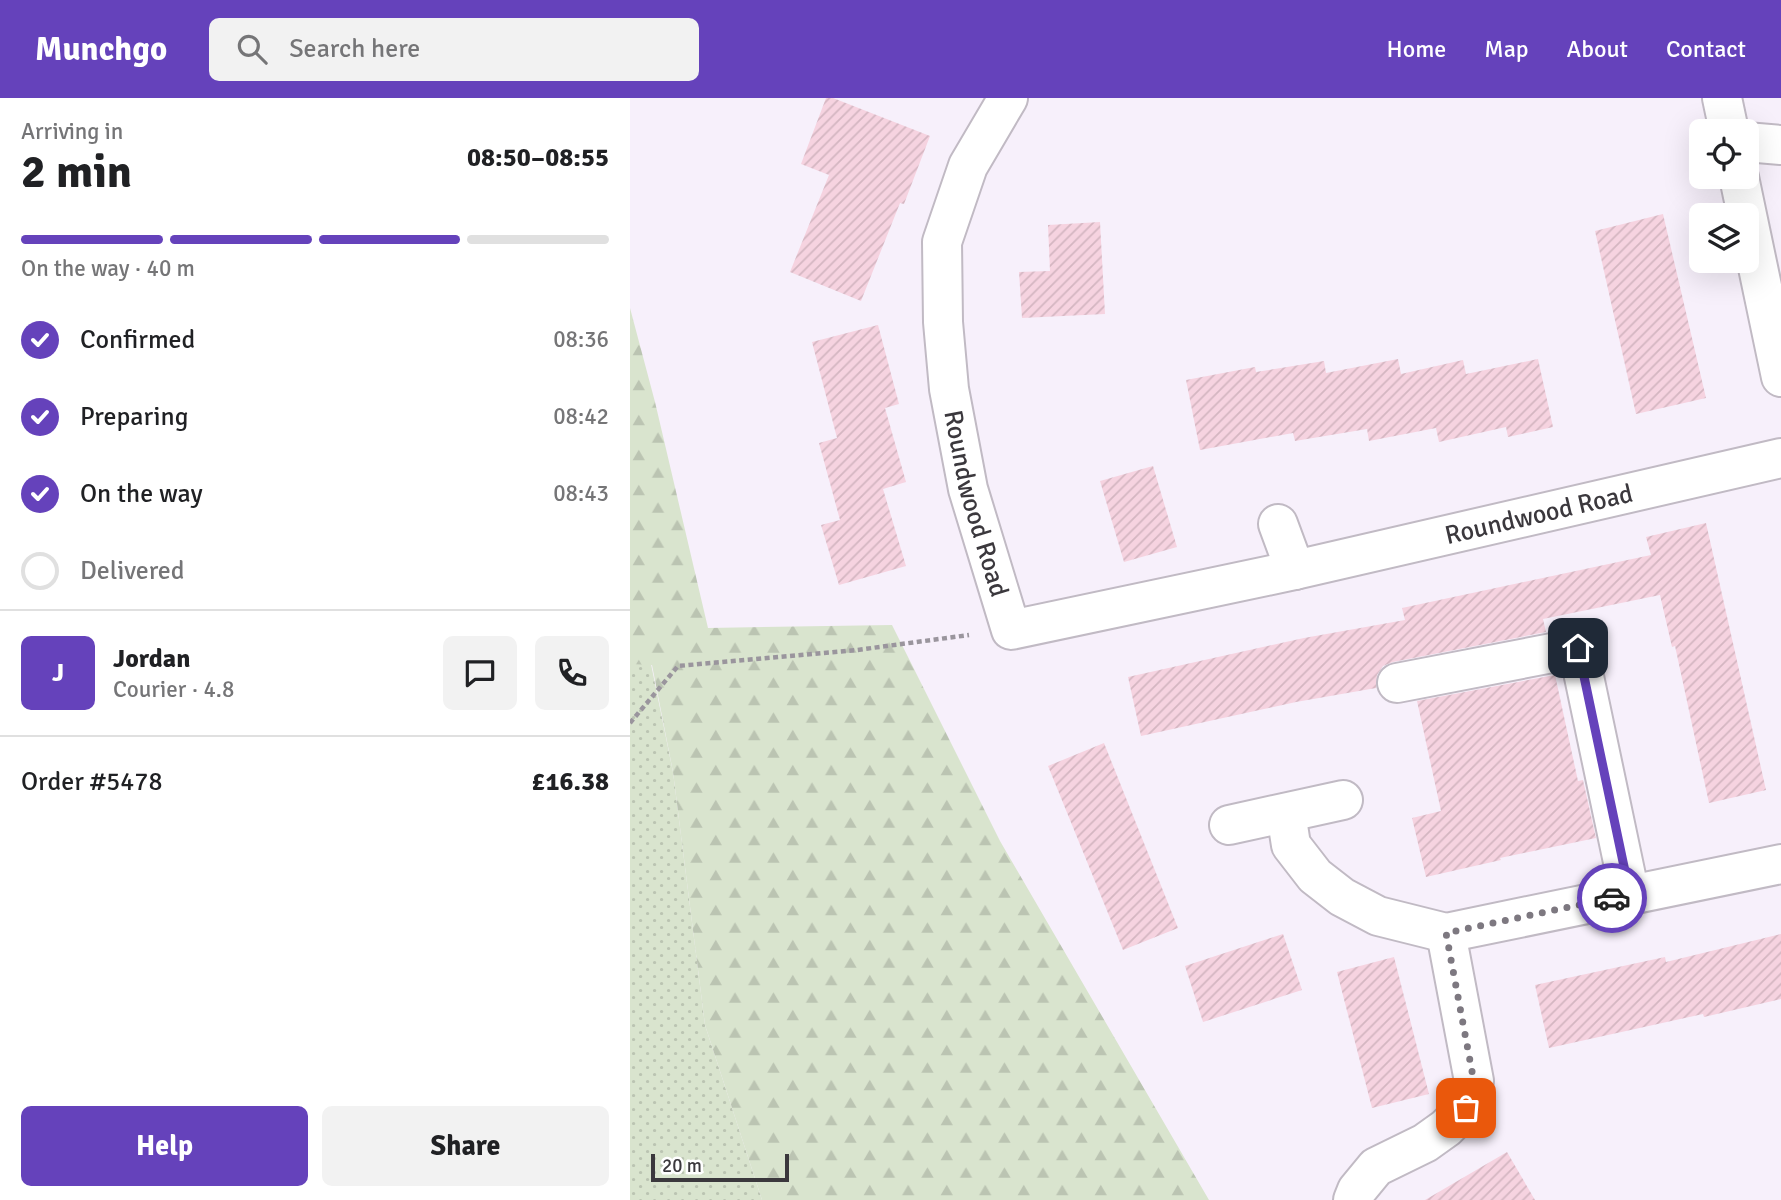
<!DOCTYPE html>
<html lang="en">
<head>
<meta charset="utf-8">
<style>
  body { margin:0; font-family:Signika,sans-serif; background:#f2f2f2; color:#202124; height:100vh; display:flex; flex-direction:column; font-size:26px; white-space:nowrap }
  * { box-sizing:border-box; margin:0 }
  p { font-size:23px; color:#757577 }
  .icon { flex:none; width:38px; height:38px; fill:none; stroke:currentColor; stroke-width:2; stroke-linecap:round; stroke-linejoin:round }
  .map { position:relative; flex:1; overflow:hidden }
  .drawer { display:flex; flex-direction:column; background:#fff; width:630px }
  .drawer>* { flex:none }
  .fabs { position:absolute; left:1059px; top:21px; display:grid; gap:14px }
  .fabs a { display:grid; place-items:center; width:70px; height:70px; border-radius:10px; background:#fff; box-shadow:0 7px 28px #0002; font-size:35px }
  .scale { position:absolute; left:21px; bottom:18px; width:138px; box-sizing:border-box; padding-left:7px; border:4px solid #3b383d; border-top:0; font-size:19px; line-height:24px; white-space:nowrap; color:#3b383d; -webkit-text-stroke:5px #fff; paint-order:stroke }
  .pin { position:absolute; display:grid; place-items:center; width:60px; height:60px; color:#fff; margin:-30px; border-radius:14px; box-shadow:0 4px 10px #0006 }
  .courier { position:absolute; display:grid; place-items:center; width:70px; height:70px; margin:-35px; border:5px solid #6542bb; border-radius:50%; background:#fff; color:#222; box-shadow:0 2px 9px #0007 }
  .summary em { font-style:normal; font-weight:700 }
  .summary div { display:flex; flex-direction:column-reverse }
  .summary { display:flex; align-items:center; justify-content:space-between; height:119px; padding:0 21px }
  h1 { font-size:46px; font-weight:700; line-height:52px }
  .bar { display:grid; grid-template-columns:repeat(4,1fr); gap:10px 7px; align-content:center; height:84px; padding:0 21px }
  .bar i { height:9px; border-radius:5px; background:#e0e0e0 }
  .bar .on { background:#6542bb }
  .bar p { grid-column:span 4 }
  .line { display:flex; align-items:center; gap:18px; padding:0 21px; border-top:2px solid #e0e0e0 }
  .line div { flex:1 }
  .round { display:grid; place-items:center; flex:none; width:74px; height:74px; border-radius:10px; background:#f2f2f2 }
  ol { padding:0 21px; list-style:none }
  li { display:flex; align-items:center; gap:21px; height:77px }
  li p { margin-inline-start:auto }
  li .icon { padding:7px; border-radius:50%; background:#6542bb; color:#fff; stroke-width:4 }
  li:last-child { color:#757577 }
  li i { width:38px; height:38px; border:4px solid #e0e0e0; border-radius:50% }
  .cta { display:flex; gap:14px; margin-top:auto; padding:14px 21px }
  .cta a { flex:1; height:80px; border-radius:10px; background:#6542bb; color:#fff; font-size:28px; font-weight:700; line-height:80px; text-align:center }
  .cta a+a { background:#f2f2f2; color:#202124 }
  header { display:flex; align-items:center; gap:42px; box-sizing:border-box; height:98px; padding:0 35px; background:#6542bb; color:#fff }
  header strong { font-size:33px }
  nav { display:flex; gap:38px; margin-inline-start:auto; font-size:24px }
  .search { width:490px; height:63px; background:#f2f2f2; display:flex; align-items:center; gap:18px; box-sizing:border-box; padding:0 24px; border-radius:10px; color:#757577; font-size:26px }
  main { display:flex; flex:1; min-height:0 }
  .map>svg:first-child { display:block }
  .grass { fill:url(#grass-dots) }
  .forest { fill:url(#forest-firs) }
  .building { fill:url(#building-hatch) }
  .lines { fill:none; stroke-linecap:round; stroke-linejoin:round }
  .minor-casing { stroke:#c1bac4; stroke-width:42 }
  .path { stroke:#9a959d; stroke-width:4.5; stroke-dasharray:5 3.5; stroke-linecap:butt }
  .minor { stroke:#fff; stroke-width:38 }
  .done { stroke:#7d7880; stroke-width:7; stroke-dasharray:0 12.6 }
  .route { stroke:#6542bb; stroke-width:9 }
  .labels { text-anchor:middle; stroke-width:7; stroke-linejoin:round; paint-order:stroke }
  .street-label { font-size:26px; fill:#3b383d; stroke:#fff }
</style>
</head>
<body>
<header>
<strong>Munchgo</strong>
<div class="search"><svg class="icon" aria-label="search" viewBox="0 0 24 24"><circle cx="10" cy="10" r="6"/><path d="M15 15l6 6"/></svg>Search here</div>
<nav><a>Home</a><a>Map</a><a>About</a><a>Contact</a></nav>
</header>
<main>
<section class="drawer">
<div class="summary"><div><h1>2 min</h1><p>Arriving in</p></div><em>08:50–08:55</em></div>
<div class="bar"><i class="on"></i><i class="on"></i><i class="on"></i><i></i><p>On the way · 40 m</p></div>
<ol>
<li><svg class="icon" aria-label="check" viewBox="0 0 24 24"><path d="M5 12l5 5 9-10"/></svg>Confirmed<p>08:36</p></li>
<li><svg class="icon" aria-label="check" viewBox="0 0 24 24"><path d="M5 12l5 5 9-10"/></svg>Preparing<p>08:42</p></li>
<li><svg class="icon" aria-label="check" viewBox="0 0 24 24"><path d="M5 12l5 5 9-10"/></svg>On the way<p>08:43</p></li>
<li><i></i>Delivered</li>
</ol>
<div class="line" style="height:126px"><b class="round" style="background:#6542bb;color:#fff">J</b><div><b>Jordan</b><p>Courier · 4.8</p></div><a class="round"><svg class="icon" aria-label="chat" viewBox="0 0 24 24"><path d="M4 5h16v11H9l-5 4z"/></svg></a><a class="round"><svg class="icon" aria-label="phone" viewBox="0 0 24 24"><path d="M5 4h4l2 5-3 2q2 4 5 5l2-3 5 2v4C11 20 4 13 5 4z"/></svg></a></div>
<div class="line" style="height:91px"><div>Order #5478</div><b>£16.38</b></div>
<div class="cta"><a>Help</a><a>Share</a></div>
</section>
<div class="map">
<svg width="1151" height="1102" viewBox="0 0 1151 1102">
  <defs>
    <pattern id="grass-dots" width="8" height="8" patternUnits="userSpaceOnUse" patternTransform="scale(1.75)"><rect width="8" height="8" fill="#d9e4ce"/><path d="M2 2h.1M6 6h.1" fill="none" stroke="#bbc4b2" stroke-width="1.8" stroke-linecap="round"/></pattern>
    <pattern id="forest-firs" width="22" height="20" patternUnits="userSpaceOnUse" patternTransform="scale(1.75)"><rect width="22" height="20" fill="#d9e4ce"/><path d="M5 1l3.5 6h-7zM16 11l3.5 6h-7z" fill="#bbc4b2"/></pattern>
    <pattern id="building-hatch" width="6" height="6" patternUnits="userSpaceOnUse" patternTransform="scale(1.75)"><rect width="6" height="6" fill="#f6d3e0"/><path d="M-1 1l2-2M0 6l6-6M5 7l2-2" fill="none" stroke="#d4b6c1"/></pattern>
  </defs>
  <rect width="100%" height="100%" fill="#f7f0fb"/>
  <!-- grass -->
  <path class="grass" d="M 0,566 L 21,566 L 43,674 L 75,927 L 132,1102 L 0,1102 Z"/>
  <!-- forest -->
  <path class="forest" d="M 0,210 L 25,304 L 78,530 L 262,527 L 370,743 L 579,1102 L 132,1102 L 75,927 L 43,674 L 22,567 L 0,566 Z"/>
  <!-- building -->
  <g class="building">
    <path d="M 196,0 L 203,0 L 300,38 L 274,106 L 270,105 L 231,203 L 160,174 L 199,77 L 171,66 Z"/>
    <path d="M 1033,116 L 1076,300 L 1006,316 L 965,133 Z"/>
    <path d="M 470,124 L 475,216 L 392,220 L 389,174 L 420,173 L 418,127 Z"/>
    <path d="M 248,227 L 269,306 L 255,310 L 276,384 L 253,391 L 276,468 L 209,487 L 191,427 L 210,422 L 189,345 L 207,340 L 182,244 Z"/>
    <path d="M 768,261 L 771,276 L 833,262 L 836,276 L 908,261 L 923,329 L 878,339 L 876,329 L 809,344 L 806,330 L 739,343 L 737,331 L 665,343 L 663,335 L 570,352 L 556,282 L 625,269 L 626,274 L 694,263 L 696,275 Z"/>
    <path d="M 523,368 L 547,449 L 494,464 L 470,383 Z"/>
    <path d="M 1076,425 L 1136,692 L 1079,705 L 1045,548 L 1042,549 L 1030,497 L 913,521 L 916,534 L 763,564 L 753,568 L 747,577 L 746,590 L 666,604 L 511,638 L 498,579 L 674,540 L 775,522 L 772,510 L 1021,457 L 1016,439 Z"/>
    <path d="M 925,577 L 948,683 L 953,682 L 966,740 L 870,760 L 871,762 L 796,779 L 782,720 L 811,713 L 787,603 Z"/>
    <path d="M 474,645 L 548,830 L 493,852 L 418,668 Z"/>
    <path d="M 653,836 L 672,892 L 573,924 L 555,868 Z"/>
    <path d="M 1151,836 L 1151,901 L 1074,919 L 1073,916 L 919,950 L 905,887 L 1035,859 L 1036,864 Z"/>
    <path d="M 764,859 L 799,996 L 742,1010 L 707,874 Z"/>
    <path d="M 877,1054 L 905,1102 L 795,1102 Z"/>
  </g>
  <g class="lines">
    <defs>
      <g id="minor">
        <path id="s1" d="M 378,0 L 338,68 L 312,144 L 313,224 L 319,291 L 338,391 L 381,532 L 665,472 L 1151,360"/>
        <path d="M 1092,0 L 1099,33"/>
        <path d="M 1116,44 L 1151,47"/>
        <path d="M 1109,79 L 1151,279"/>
        <path d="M 648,426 L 665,472"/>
        <path d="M 767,585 L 948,550 L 1000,797"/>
        <path d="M 656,715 L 661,747 L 685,778 L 712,799 L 748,818 L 816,835 L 1151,766"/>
        <path d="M 599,727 L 713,702"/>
        <path d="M 723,1102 L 727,1092 L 746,1069 L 795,1045 L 816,1030 L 836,1010 L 844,983 L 816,835"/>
      </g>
    </defs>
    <!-- minor casing -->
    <use href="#minor" class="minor-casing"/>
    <!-- path -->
    <path class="path" d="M 0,625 L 48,568 L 227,552 L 339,537"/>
    <!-- minor -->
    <use href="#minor" class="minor"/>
  </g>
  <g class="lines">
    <!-- done -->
    <path class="done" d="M 836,1010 L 844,984 L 816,835 L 982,800"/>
    <!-- route -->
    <path class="route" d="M 948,550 L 1000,797 L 982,800"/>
  </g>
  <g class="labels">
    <!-- street labels -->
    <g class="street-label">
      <text dy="9" stroke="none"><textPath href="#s1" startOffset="424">Roundwood Road</textPath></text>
      <text dy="9" stroke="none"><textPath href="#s1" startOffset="1096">Roundwood Road</textPath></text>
    </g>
  </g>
</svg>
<div class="fabs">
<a><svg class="icon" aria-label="locate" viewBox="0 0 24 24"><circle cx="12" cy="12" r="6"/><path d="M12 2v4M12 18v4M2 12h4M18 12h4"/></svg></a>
<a><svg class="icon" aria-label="layers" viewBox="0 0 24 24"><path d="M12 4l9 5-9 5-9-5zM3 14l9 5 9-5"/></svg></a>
</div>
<div class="scale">20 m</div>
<div class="pin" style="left:836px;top:1010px;background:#ea580c"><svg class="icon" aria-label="bag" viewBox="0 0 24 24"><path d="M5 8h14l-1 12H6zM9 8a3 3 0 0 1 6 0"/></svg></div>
<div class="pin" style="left:948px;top:550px;background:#1f2937"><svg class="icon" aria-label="home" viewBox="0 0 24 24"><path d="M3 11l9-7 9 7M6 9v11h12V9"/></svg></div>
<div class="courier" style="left:982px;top:800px"><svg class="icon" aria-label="car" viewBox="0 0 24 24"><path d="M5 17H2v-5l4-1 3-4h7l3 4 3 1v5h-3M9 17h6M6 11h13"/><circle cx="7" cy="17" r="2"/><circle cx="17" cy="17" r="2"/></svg></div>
</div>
</main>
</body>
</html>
